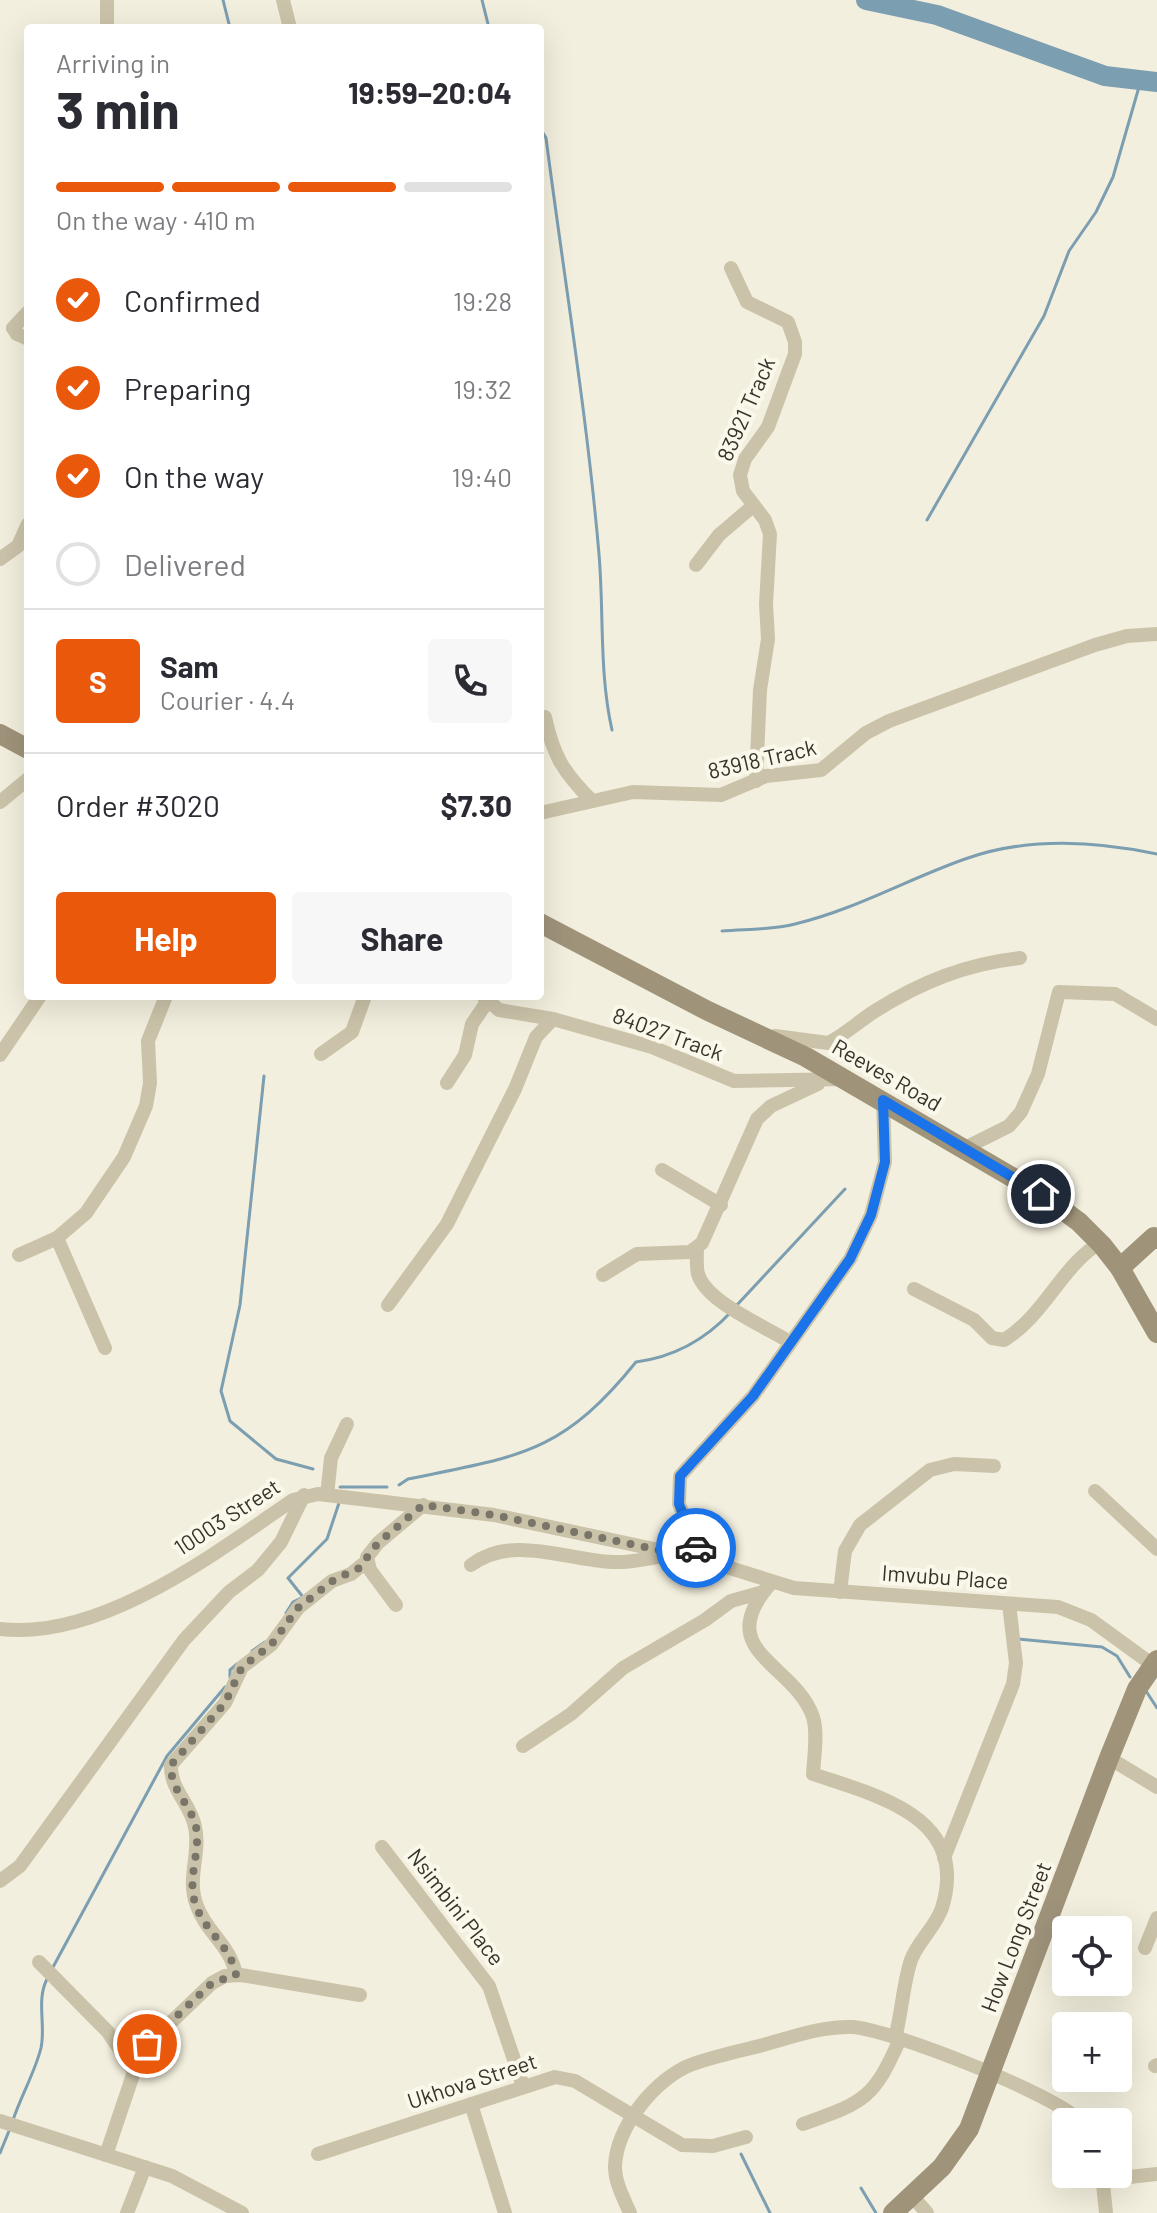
<!DOCTYPE html>
<html lang="en">
<head>
<meta charset="utf-8">
<style>
  body { margin:0; font-family:Barlow,sans-serif; background:#f7f7f7; color:#2b2b33; height:100vh; display:flex; flex-direction:column; font-size:30px; white-space:nowrap }
  * { box-sizing:border-box; margin:0 }
  p { font-size:26px; color:#7c7c81 }
  .icon { flex:none; width:44px; height:44px; fill:none; stroke:currentColor; stroke-width:2; stroke-linecap:round; stroke-linejoin:round }
  .map { position:relative; flex:1; overflow:hidden }
  .details { position:absolute; left:24px; top:24px; width:520px; height:976px; display:flex; flex-direction:column; background:#fff; border-radius:8px; box-shadow:0 8px 32px #0002 }
  .details>* { flex:none }
  .tools { position:absolute; left:1052px; top:1916px; display:grid; gap:16px }
  .tools a { display:grid; place-items:center; width:80px; height:80px; border-radius:8px; background:#fff; box-shadow:0 8px 32px #0002; font-size:40px }
  .pin { position:absolute; display:grid; place-items:center; width:68px; height:68px; color:#fff; margin:-34px; border:4px solid #fff; border-radius:50%; box-shadow:0 2px 8px #0007 }
  .courier { position:absolute; display:grid; place-items:center; width:80px; height:80px; margin:-40px; border:6px solid #1a73e8; border-radius:50%; background:#fff; color:#222; box-shadow:0 2px 10px #0007 }
  .summary em { font-style:normal; font-weight:700 }
  .summary div { display:flex; flex-direction:column-reverse }
  .summary { display:flex; align-items:center; justify-content:space-between; height:136px; padding:0 32px }
  h1 { font-size:52px; font-weight:700; line-height:60px }
  .bar { display:grid; grid-template-columns:repeat(4,1fr); gap:12px 8px; align-content:center; height:96px; padding:0 32px }
  .bar i { height:10px; border-radius:6px; background:#e1e1e2 }
  .bar .active { background:#ea580c }
  .bar p { grid-column:span 4 }
  .line { display:flex; align-items:center; gap:20px; padding:0 32px; border-top:2px solid #e1e1e2 }
  .line div { flex:1 }
  .round { display:grid; place-items:center; flex:none; width:84px; height:84px; border-radius:8px; background:#f7f7f7 }
  ol { padding:0 32px; list-style:none }
  li { display:flex; align-items:center; gap:24px; height:88px }
  li p { margin-inline-start:auto }
  li .icon { padding:8px; border-radius:50%; background:#ea580c; color:#fff; stroke-width:4 }
  li:last-child { color:#7c7c81 }
  li i { width:44px; height:44px; border:4px solid #e1e1e2; border-radius:50% }
  .primary-button { display:flex; gap:16px; margin-top:auto; padding:16px 32px }
  .primary-button a { flex:1; height:92px; border-radius:8px; background:#ea580c; color:#fff; font-size:32px; font-weight:700; line-height:92px; text-align:center }
  .primary-button a+a { background:#f7f7f7; color:#2b2b33 }
  .map>svg:first-child { display:block }
  .lines { fill:none; stroke-linecap:round; stroke-linejoin:round }
  .stream { stroke:#7c9eb1; stroke-width:3 }
  .river { stroke:#7c9eb1; stroke-width:20 }
  .street { stroke:#cbc3a9; stroke-width:14 }
  .secondary { stroke:#9f937a; stroke-width:20 }
  .done { stroke:#797568; stroke-width:8; stroke-dasharray:0 14.4 }
  .route { stroke:#1a73e8; stroke-width:10 }
  .labels { text-anchor:middle; stroke-width:8; stroke-linejoin:round; paint-order:stroke }
  .street-label { font-size:22px; fill:#383329; stroke:#faf8ea }
</style>
</head>
<body>
<div class="map">
<svg width="1157" height="2213" viewBox="0 0 1157 2213">
  <rect width="100%" height="100%" fill="#f3efde"/>
  <g class="lines">
    <!-- stream -->
    <g class="stream">
      <path d="M 223,0 L 230,28"/>
      <path d="M 482,0 L 489,28"/>
      <path d="M 540,128 L 546,138 C 564,277 587,415 599,554 C 604,613 599,672 612,730"/>
      <path d="M 927,520 L 1044,316 L 1069,251 L 1096,212 L 1113,177 L 1141,80"/>
      <path d="M 722,931 C 746,929 772,930 795,924 C 854,910 908,879 965,859 C 1026,837 1096,841 1157,854"/>
      <path d="M 264,1076 L 240,1305 L 221,1391 L 230,1421 L 276,1459 L 313,1469"/>
      <path d="M 736,1306 L 845,1189"/>
      <path d="M 399,1485 L 408,1479 C 519,1456 561,1455 636,1362 C 674,1357 704,1341 731,1312"/>
      <path d="M 340,1487 L 387,1487"/>
      <path d="M 286,1613 L 293,1602 L 303,1597 L 288,1578 L 327,1539 L 340,1500"/>
      <path d="M 1018,1639 L 1102,1647 L 1117,1656 L 1130,1677"/>
      <path d="M 252,1651 L 265,1642"/>
      <path d="M 230,1677 L 230,1670 L 237,1664"/>
      <path d="M 1146,1691 L 1157,1708"/>
      <path d="M 52,1969 L 167,1756 L 225,1687"/>
      <path d="M 13,2120 C 21,2096 35,2072 41,2048 C 46,2024 36,2001 47,1979"/>
      <path d="M 0,2153 L 9,2131"/>
      <path d="M 741,2154 L 770,2213"/>
      <path d="M 861,2188 L 876,2213"/>
    </g>
    <!-- river -->
    <path class="river" d="M 866,0 L 937,15 L 1105,76 L 1157,82"/>
    <!-- street -->
    <g class="street">
      <path d="M 107,0 L 107,28"/>
      <path d="M 283,0 L 290,28"/>
      <path d="M 731,268 L 747,302 L 788,322 L 795,342 L 795,354 L 768,427 L 745,459 L 740,475 L 743,491 L 765,520 L 770,534 L 766,604 L 768,639 L 760,690 L 756,781"/>
      <path d="M 28,312 L 13,328 L 17,334 L 28,339"/>
      <path d="M 0,559 L 18,546 L 28,524"/>
      <path d="M 696,565 L 719,535 L 753,506"/>
      <path d="M 545,717 C 553,756 564,773 592,801"/>
      <path d="M 0,802 L 28,779"/>
      <path d="M 540,813 L 633,792 L 721,795 L 766,776 L 821,770 L 866,733 L 889,721 L 1095,645 L 1127,636 L 1157,634"/>
      <path d="M 483,996 L 499,1010 L 553,1019 L 652,1047 L 734,1081 L 847,1079"/>
      <path d="M 775,1036 L 828,1043 C 845,1035 859,1021 875,1011 C 921,982 966,964 1020,958"/>
      <path d="M 321,1054 L 352,1032 L 365,996"/>
      <path d="M 0,1055 L 40,996"/>
      <path d="M 447,1083 L 465,1055 L 472,1024 L 487,1002"/>
      <path d="M 965,1148 L 1009,1126 L 1021,1112 L 1038,1074 L 1059,992 L 1115,994 L 1157,1019"/>
      <path d="M 662,1170 L 721,1205"/>
      <path d="M 57,1238 L 105,1348"/>
      <path d="M 697,1248 C 697,1256 696,1266 698,1274 C 706,1302 766,1327 790,1342"/>
      <path d="M 19,1255 L 57,1238 L 86,1213 L 124,1157 L 146,1106 L 150,1083 L 148,1041 L 166,996"/>
      <path d="M 603,1275 L 637,1254 L 690,1252 L 702,1243 L 757,1119 L 771,1106 L 818,1084"/>
      <path d="M 914,1289 L 974,1320 L 992,1338 L 1004,1340 C 1044,1316 1063,1264 1100,1243"/>
      <path d="M 388,1305 L 447,1224 L 515,1089 L 536,1037 L 553,1019"/>
      <path d="M 1095,1491 L 1157,1549"/>
      <path d="M 327,1495 L 331,1458 L 347,1424"/>
      <path d="M 701,1559 L 679,1504 L 680,1476 L 753,1396 L 850,1259 L 871,1215 L 885,1162 L 883,1100"/>
      <path d="M 471,1565 C 512,1534 566,1560 612,1562 C 629,1563 646,1559 662,1556"/>
      <path d="M 771,1583 C 710,1652 795,1663 813,1717 C 818,1733 814,1757 813,1774 C 877,1796 970,1816 942,1908 C 935,1928 918,1941 911,1960 C 903,1984 902,2012 895,2038"/>
      <path d="M 840,1592 L 845,1551 L 860,1525 L 930,1470 L 954,1464 L 994,1466"/>
      <path d="M 396,1605 L 370,1570 L 367,1557 L 378,1543 L 423,1505"/>
      <path d="M 0,1629 C 100,1641 214,1554 293,1500 L 318,1494 L 494,1515 L 701,1559 L 794,1588 L 1058,1607 L 1091,1620 L 1153,1665"/>
      <path d="M 523,1746 L 571,1714 L 623,1668 L 705,1620 L 731,1601 L 763,1592"/>
      <path d="M 1109,1758 L 1157,1787"/>
      <path d="M 382,1847 L 489,1986 L 523,2086"/>
      <path d="M 944,1858 L 1013,1684 L 1016,1663 L 1009,1604"/>
      <path d="M 0,1881 L 20,1866 L 184,1640 L 229,1592 L 258,1570 L 281,1542 L 304,1495"/>
      <path d="M 1145,1948 L 1157,1918"/>
      <path d="M 39,1962 L 108,2032 L 133,2069"/>
      <path d="M 236,1975 C 231,1946 206,1932 197,1906 C 186,1879 201,1853 195,1827 C 191,1804 170,1790 171,1765 L 225,1703 L 242,1667 L 271,1645 L 298,1608 L 332,1581 L 351,1574 L 367,1561"/>
      <path d="M 1155,2066 L 1157,2065"/>
      <path d="M 471,2104 L 505,2213"/>
      <path d="M 0,2121 L 172,2176 L 242,2213"/>
      <path d="M 803,2124 C 864,2102 873,2100 900,2039"/>
      <path d="M 318,2154 L 555,2077 L 575,2081 L 682,2145 L 713,2146 L 746,2137"/>
      <path d="M 106,2155 L 141,2051 L 212,1983 L 225,1976 L 241,1975 L 360,1995"/>
      <path d="M 1102,2174 L 1106,2213"/>
      <path d="M 1102,2180 L 1157,2174"/>
      <path d="M 912,2196 L 927,2213"/>
      <path d="M 127,2213 L 145,2167"/>
      <path d="M 630,2213 C 624,2199 615,2183 615,2167 C 616,2127 656,2077 693,2064 C 715,2056 740,2051 763,2045 C 792,2037 822,2026 852,2027 C 890,2029 1057,2095 1081,2122"/>
    </g>
    <!-- secondary -->
    <g class="secondary">
      <path d="M 0,734 L 28,749"/>
      <path d="M 540,923 L 708,1011 L 806,1057 L 1041,1194 L 1079,1222 L 1102,1245 L 1120,1268 L 1157,1333"/>
      <path d="M 1120,1268 L 1154,1237 L 1157,1239"/>
      <path d="M 893,2213 L 942,2167 L 969,2129 L 1109,1758 L 1137,1689 L 1157,1660"/>
    </g>
  </g>
  <g class="lines">
    <!-- done -->
    <path class="done" d="M 147,2044 L 212,1983 L 236,1975 C 231,1946 206,1933 196,1906 C 186,1879 201,1853 196,1827 C 191,1804 170,1791 171,1765 L 225,1703 L 242,1667 L 271,1645 L 298,1608 L 335,1579 L 358,1569 L 378,1543 L 423,1505 L 494,1515 L 701,1559 L 696,1548"/>
    <!-- route -->
    <path class="route" d="M 696,1548 L 679,1504 L 680,1476 L 753,1396 L 850,1259 L 871,1215 L 885,1162 L 883,1100 L 1041,1194"/>
  </g>
  <g class="labels">
    <!-- street labels -->
    <g class="street-label">
      <text transform="translate(746 409) rotate(-66)" y="8">83921 Track</text>
      <text transform="translate(762 759) rotate(-13)" y="8">83918 Track</text>
      <text transform="translate(668 1034) rotate(20)" y="8">84027 Track</text>
      <text transform="translate(887 1075) rotate(30)" y="8">Reeves Road</text>
      <text transform="translate(227 1517) rotate(-33)" y="8">10003 Street</text>
      <text transform="translate(945 1577) rotate(4)" y="8">Imvubu Place</text>
      <text transform="translate(456 1907) rotate(52)" y="8">Nsimbini Place</text>
      <text transform="translate(1016 1937) rotate(-69)" y="8">How Long Street</text>
      <text transform="translate(472 2081) rotate(-18)" y="8">Ukhova Street</text>
    </g>
  </g>
</svg>
<div class="tools">
<a><svg class="icon" aria-label="locate" viewBox="0 0 24 24"><circle cx="12" cy="12" r="6"/><path d="M12 2v4M12 18v4M2 12h4M18 12h4"/></svg></a>
<a>+</a>
<a>−</a>
</div>
<div class="pin" style="left:147px;top:2044px;background:#ea580c"><svg class="icon" aria-label="bag" viewBox="0 0 24 24"><path d="M5 8h14l-1 12H6zM9 8a3 3 0 0 1 6 0"/></svg></div>
<div class="pin" style="left:1041px;top:1194px;background:#1f2937"><svg class="icon" aria-label="home" viewBox="0 0 24 24"><path d="M3 11l9-7 9 7M6 9v11h12V9"/></svg></div>
<div class="courier" style="left:696px;top:1548px"><svg class="icon" aria-label="car" viewBox="0 0 24 24"><path d="M5 17H2v-5l4-1 3-4h7l3 4 3 1v5h-3M9 17h6M6 11h13"/><circle cx="7" cy="17" r="2"/><circle cx="17" cy="17" r="2"/></svg></div>
<section class="details">
<div class="summary"><div><h1>3 min</h1><p>Arriving in</p></div><em>19:59–20:04</em></div>
<div class="bar"><i class="active"></i><i class="active"></i><i class="active"></i><i></i><p>On the way · 410 m</p></div>
<ol>
<li><svg class="icon" aria-label="check" viewBox="0 0 24 24"><path d="M5 12l5 5 9-10"/></svg>Confirmed<p>19:28</p></li>
<li><svg class="icon" aria-label="check" viewBox="0 0 24 24"><path d="M5 12l5 5 9-10"/></svg>Preparing<p>19:32</p></li>
<li><svg class="icon" aria-label="check" viewBox="0 0 24 24"><path d="M5 12l5 5 9-10"/></svg>On the way<p>19:40</p></li>
<li><i></i>Delivered</li>
</ol>
<div class="line" style="height:144px"><b class="round" style="background:#ea580c;color:#fff">S</b><div><b>Sam</b><p>Courier · 4.4</p></div><a class="round"><svg class="icon" aria-label="phone" viewBox="0 0 24 24"><path d="M5 4h4l2 5-3 2q2 4 5 5l2-3 5 2v4C11 20 4 13 5 4z"/></svg></a></div>
<div class="line" style="height:104px"><div>Order #3020</div><b>$7.30</b></div>
<div class="primary-button"><a>Help</a><a>Share</a></div>
</section>
</div>
</body>
</html>
